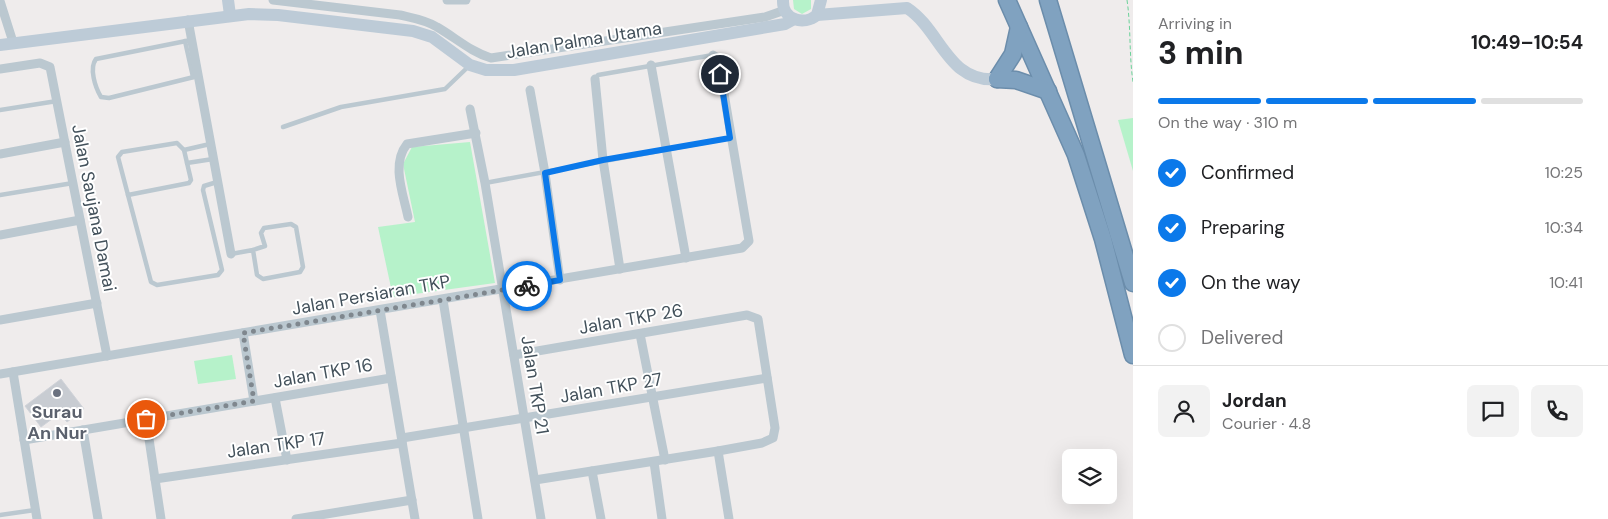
<!DOCTYPE html>
<html lang="en">
<head>
<meta charset="utf-8">
<style>
  body { margin:0; font-family:"DM Sans",sans-serif; background:#f2f2f2; color:#202124; height:100vh; display:flex; flex-direction:column; font-size:19px; white-space:nowrap }
  * { box-sizing:border-box; margin:0 }
  p { font-size:16px; color:#757577 }
  .icon { flex:none; width:28px; height:28px; fill:none; stroke:currentColor; stroke-width:2; stroke-linecap:round; stroke-linejoin:round }
  .map { position:relative; flex:1; overflow:hidden }
  .panel { display:flex; flex-direction:column; background:#fff; width:475px }
  .panel>* { flex:none }
  .buttons { position:absolute; left:1062px; top:449px; display:grid; gap:10px }
  .buttons a { display:grid; place-items:center; width:55px; height:55px; border-radius:8px; background:#fff; box-shadow:0 5px 20px #0002; font-size:25px }
  .pin { position:absolute; display:grid; place-items:center; width:42px; height:42px; color:#fff; margin:-21px; border:2px solid #fff; border-radius:50%; box-shadow:0 1px 5px #0007 }
  .courier { position:absolute; display:grid; place-items:center; width:50px; height:50px; margin:-25px; border:4px solid #0b79ea; border-radius:50%; background:#fff; color:#222; box-shadow:0 1px 6px #0007 }
  .head em { font-style:normal; font-weight:700 }
  .head div { display:flex; flex-direction:column-reverse }
  .head { display:flex; align-items:center; justify-content:space-between; height:85px; padding:0 25px }
  h1 { font-size:32px; font-weight:700; line-height:38px }
  .bar { display:grid; grid-template-columns:repeat(4,1fr); gap:8px 5px; align-content:center; height:60px; padding:0 25px }
  .bar i { height:6px; border-radius:4px; background:#e0e0e0 }
  .bar .active { background:#0b79ea }
  .bar p { grid-column:span 4 }
  .line { display:flex; align-items:center; gap:12px; padding:0 25px; border-top:1px solid #e0e0e0 }
  .line div { flex:1 }
  .round { display:grid; place-items:center; flex:none; width:52px; height:52px; border-radius:8px; background:#f2f2f2 }
  ol { padding:0 25px; list-style:none }
  li { display:flex; align-items:center; gap:15px; height:55px }
  li p { margin-inline-start:auto }
  li .icon { padding:5px; border-radius:50%; background:#0b79ea; color:#fff; stroke-width:4 }
  li:last-child { color:#757577 }
  li i { width:28px; height:28px; border:2px solid #e0e0e0; border-radius:50% }
  main { display:flex; flex:1; min-height:0 }
  .map>svg:first-child { display:block }
  .green { fill:#b6f2ca }
  .building { fill:#c8ccd2; stroke:#d0d3d9 }
  .lines { fill:none; stroke-linecap:round; stroke-linejoin:round }
  .highway-casing { stroke:#6b8dab; stroke-width:19 }
  .path { stroke:#6cd29a; stroke-width:1; stroke-dasharray:4 2.5; stroke-linecap:butt }
  .lane { stroke:#bbc8d0; stroke-width:4.5 }
  .street { stroke:#bbc8d0; stroke-width:9 }
  .secondary { stroke:#bdcbd7; stroke-width:12 }
  .highway { stroke:#80a2c0; stroke-width:16 }
  .done { stroke:#7f878e; stroke-width:5; stroke-dasharray:0 9 }
  .route { stroke:#0b79ea; stroke-width:6 }
  .worship-dot { fill:#6b7280; stroke:#fff; stroke-width:2 }
  .labels { text-anchor:middle; stroke-width:4; stroke-linejoin:round; paint-order:stroke }
  .street-label { font-size:18px; fill:#43515b; stroke:#fff }
  .worship-label { font-size:18px; font-weight:bold; fill:#5b616d; stroke:#fff }
</style>
</head>
<body>
<main>
<div class="map">
<svg width="1133" height="519" viewBox="0 0 1133 519">
  <rect width="100%" height="100%" fill="#efecec"/>
  <!-- green -->
  <g class="green">
    <path d="M 793,0 L 811,0 L 811,9 L 802,14 L 794,9 Z"/>
    <path d="M 1133,118 L 1133,171 L 1118,120 Z"/>
    <path d="M 470,142 L 495,283 L 393,297 L 378,227 L 415,222 L 403,164 L 412,147 Z"/>
    <path d="M 232,355 L 236,379 L 198,384 L 194,361 Z"/>
  </g>
  <!-- building -->
  <path class="building" d="M 61,379 L 84,409 L 67,422 L 60,413 L 41,427 L 25,406 Z"/>
  <g class="lines">
    <defs>
      <g id="highway">
        <path d="M 1007,0 L 1076,155 L 1103,239 L 1133,355"/>
        <path d="M 1048,0 L 1133,283"/>
        <path d="M 997,79 L 1013,54 L 1019,27"/>
        <path d="M 997,79 L 1016,80 L 1048,91"/>
      </g>
    </defs>
    <!-- highway casing -->
    <use href="#highway" class="highway-casing"/>
    <!-- path -->
    <path class="path" d="M 1127,0 C 1131,27 1129,55 1133,82"/>
    <!-- lane -->
    <g class="lane">
      <path d="M 191,40 L 96,59 C 89,68 95,87 101,97 L 109,98 L 198,76"/>
      <path d="M 185,41 L 193,77"/>
      <path d="M 595,79 L 598,75 L 713,55"/>
      <path d="M 0,110 L 57,101"/>
      <path d="M 283,127 L 341,107 L 445,89 L 469,66"/>
      <path d="M 177,143 L 184,150 L 191,180 L 189,183 L 128,195 L 118,157 L 122,152 Z"/>
      <path d="M 184,150 L 210,144"/>
      <path d="M 187,163 L 213,159"/>
      <path d="M 485,183 L 730,138"/>
      <path d="M 0,195 L 73,183"/>
      <path d="M 128,195 L 151,282 L 157,285 L 218,275 L 222,270 L 203,190 L 204,186 L 217,182"/>
      <path d="M 231,254 L 253,250 L 257,275 L 263,279 L 300,272 L 303,267 L 296,227 L 291,224 L 264,228 L 261,233 L 265,246 L 253,250"/>
      <path d="M 0,515 L 35,510"/>
    </g>
    <!-- street -->
    <g class="street">
      <path d="M 273,0 L 400,15 C 413,18 426,20 437,27 C 456,38 471,52 491,58 L 765,17 L 785,10"/>
      <path d="M 447,0 L 466,0"/>
      <path d="M 0,1 L 13,42"/>
      <path d="M 188,20 L 231,254"/>
      <path d="M 651,65 L 686,258"/>
      <path d="M 0,69 L 40,63 L 50,67 L 107,356"/>
      <path d="M 595,79 L 603,160 L 620,269"/>
      <path d="M 530,90 L 545,173 L 560,280"/>
      <path d="M 470,109 L 485,183 L 541,519"/>
      <path d="M 0,154 L 65,142"/>
      <path d="M 408,217 C 403,193 391,164 407,144 L 476,133"/>
      <path d="M 0,235 L 80,220"/>
      <path d="M 443,300 L 478,519"/>
      <path d="M 380,310 L 415,519"/>
      <path d="M 0,320 L 97,303"/>
      <path d="M 243,333 L 254,401"/>
      <path d="M 640,334 L 665,460"/>
      <path d="M 514,355 L 747,315 L 758,319 L 775,428 L 773,438 L 762,443 L 718,451 L 535,480"/>
      <path d="M 13,372 L 37,519"/>
      <path d="M 0,374 L 742,248 L 749,241 L 718,58 L 713,55"/>
      <path d="M 275,398 L 287,460"/>
      <path d="M 146,419 L 161,519"/>
      <path d="M 83,430 L 98,519"/>
      <path d="M 402,438 L 767,378"/>
      <path d="M 24,440 L 391,378"/>
      <path d="M 718,451 L 729,519"/>
      <path d="M 654,462 L 662,519"/>
      <path d="M 592,471 L 601,519"/>
      <path d="M 155,479 L 402,443"/>
      <path d="M 296,519 L 412,500"/>
    </g>
    <!-- secondary -->
    <g class="secondary">
      <path d="M 228,0 L 230,15"/>
      <path d="M 783,0 C 782,20 804,26 817,15 L 821,0"/>
      <path d="M 817,15 L 907,8 C 941,30 948,84 997,79"/>
      <path d="M 0,45 L 249,14 L 278,15 L 413,31 L 432,37 L 470,65 L 486,70 L 514,70 L 785,24 L 794,19"/>
    </g>
    <!-- highway -->
    <use href="#highway" class="highway"/>
  </g>
  <g class="lines">
    <!-- done -->
    <path class="done" d="M 146,419 L 254,401 L 243,333 L 527,286"/>
    <!-- route -->
    <path class="route" d="M 527,286 L 560,280 L 545,173 L 603,160 L 730,138 L 720,74"/>
  </g>
  <!-- markers -->
  <circle class="worship-dot" cx="57" cy="393" r="5"/>
  <g class="labels">
    <!-- street labels -->
    <g class="street-label">
      <text transform="translate(584 40) rotate(-9)" y="6">Jalan Palma Utama</text>
      <text transform="translate(94 208) rotate(79)" y="6">Jalan Saujana Damai</text>
      <text transform="translate(371 295) rotate(-10)" y="6">Jalan Persiaran TKP</text>
      <text transform="translate(631 319) rotate(-10)" y="6">Jalan TKP 26</text>
      <text transform="translate(323 373) rotate(-10)" y="6">Jalan TKP 16</text>
      <text transform="translate(535 385) rotate(81)" y="6">Jalan TKP 21</text>
      <text transform="translate(611 388) rotate(-10)" y="6">Jalan TKP 27</text>
      <text transform="translate(276 445) rotate(-8)" y="6">Jalan TKP 17</text>
    </g>
    <!-- worship labels -->
    <g class="worship-label">
      <text x="57" y="418">Surau<tspan x="57" dy="21">An Nur</tspan></text>
    </g>
  </g>
</svg>
<div class="buttons">
<a><svg class="icon" aria-label="layers" viewBox="0 0 24 24"><path d="M12 4l9 5-9 5-9-5zM3 14l9 5 9-5"/></svg></a>
</div>
<div class="pin" style="left:146px;top:419px;background:#ea580c"><svg class="icon" aria-label="bag" viewBox="0 0 24 24"><path d="M5 8h14l-1 12H6zM9 8a3 3 0 0 1 6 0"/></svg></div>
<div class="pin" style="left:720px;top:74px;background:#1f2937"><svg class="icon" aria-label="home" viewBox="0 0 24 24"><path d="M3 11l9-7 9 7M6 9v11h12V9"/></svg></div>
<div class="courier" style="left:527px;top:286px"><svg class="icon" aria-label="bike" viewBox="0 0 24 24"><circle cx="6" cy="16" r="4"/><circle cx="18" cy="16" r="4"/><path d="M6 16l4-8h5l3 8M10 8l3 8H6M13 5h3"/></svg></div>
</div>
<section class="panel">
<div class="head"><div><h1>3 min</h1><p>Arriving in</p></div><em>10:49–10:54</em></div>
<div class="bar"><i class="active"></i><i class="active"></i><i class="active"></i><i></i><p>On the way · 310 m</p></div>
<ol>
<li><svg class="icon" aria-label="check" viewBox="0 0 24 24"><path d="M5 12l5 5 9-10"/></svg>Confirmed<p>10:25</p></li>
<li><svg class="icon" aria-label="check" viewBox="0 0 24 24"><path d="M5 12l5 5 9-10"/></svg>Preparing<p>10:34</p></li>
<li><svg class="icon" aria-label="check" viewBox="0 0 24 24"><path d="M5 12l5 5 9-10"/></svg>On the way<p>10:41</p></li>
<li><i></i>Delivered</li>
</ol>
<div class="line" style="height:90px"><a class="round"><svg class="icon" aria-label="person" viewBox="0 0 24 24"><circle cx="12" cy="8" r="4"/><path d="M4 21q1-7 8-7t8 7"/></svg></a><div><b>Jordan</b><p>Courier · 4.8</p></div><a class="round"><svg class="icon" aria-label="chat" viewBox="0 0 24 24"><path d="M4 5h16v11H9l-5 4z"/></svg></a><a class="round"><svg class="icon" aria-label="phone" viewBox="0 0 24 24"><path d="M5 4h4l2 5-3 2q2 4 5 5l2-3 5 2v4C11 20 4 13 5 4z"/></svg></a></div>
</section>
</main>
</body>
</html>
